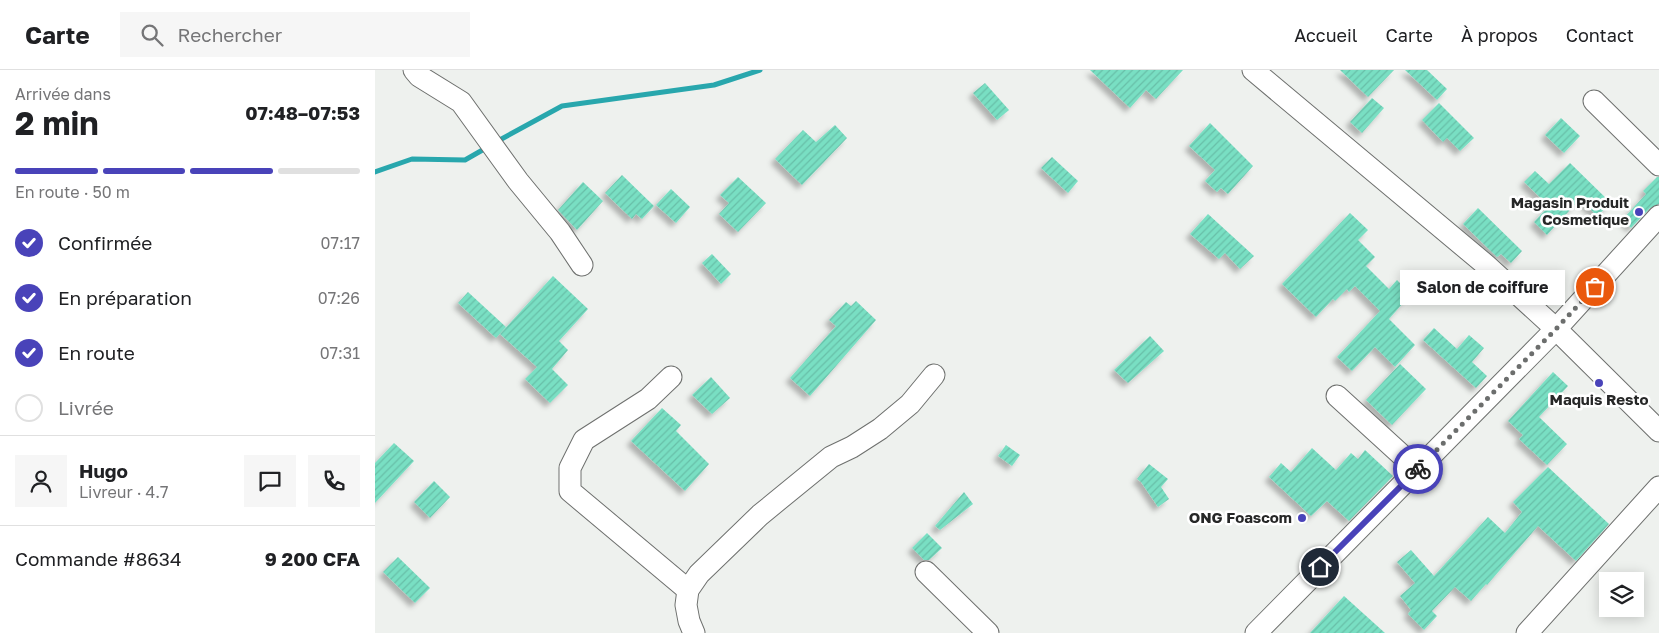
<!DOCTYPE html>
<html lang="fr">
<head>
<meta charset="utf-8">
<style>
  body { margin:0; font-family:"Golos Text",sans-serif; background:#f6f6f6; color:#202124; height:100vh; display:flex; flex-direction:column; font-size:19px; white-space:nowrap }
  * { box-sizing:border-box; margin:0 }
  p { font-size:16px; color:#757577 }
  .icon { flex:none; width:28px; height:28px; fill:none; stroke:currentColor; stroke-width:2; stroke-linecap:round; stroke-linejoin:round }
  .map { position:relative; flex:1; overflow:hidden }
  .details { display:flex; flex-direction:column; background:#fff; width:375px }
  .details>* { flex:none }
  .controls { position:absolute; left:1224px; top:502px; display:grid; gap:10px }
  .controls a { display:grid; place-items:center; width:45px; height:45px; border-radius:0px; background:#fff; box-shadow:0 2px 12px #0003; font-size:25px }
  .pin { position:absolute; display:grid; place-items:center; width:42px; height:42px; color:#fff; margin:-21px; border:2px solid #fff; border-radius:50%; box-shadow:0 1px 5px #0007 }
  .courier { position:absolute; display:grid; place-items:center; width:50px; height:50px; margin:-25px; border:4px solid #4943b9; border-radius:50%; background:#fff; color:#222; box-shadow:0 1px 6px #0007 }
  .bubble { position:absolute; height:35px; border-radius:0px; background:#fff; box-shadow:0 2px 12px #0003; font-size:16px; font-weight:700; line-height:35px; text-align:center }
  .headline em { font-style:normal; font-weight:700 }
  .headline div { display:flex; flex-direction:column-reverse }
  .headline { display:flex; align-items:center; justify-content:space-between; height:85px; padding:0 15px }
  h1 { font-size:32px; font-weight:700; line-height:38px }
  .bar { display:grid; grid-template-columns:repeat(4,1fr); gap:8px 5px; align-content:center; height:60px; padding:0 15px }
  .bar i { height:6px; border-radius:4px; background:#e0e0e0 }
  .bar .current { background:#4943b9 }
  .bar p { grid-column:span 4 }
  .line { display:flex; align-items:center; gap:12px; padding:0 15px; border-top:1px solid #e0e0e0 }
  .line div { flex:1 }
  .round { display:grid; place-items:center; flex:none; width:52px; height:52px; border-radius:0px; background:#f6f6f6 }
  ol { padding:0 15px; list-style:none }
  li { display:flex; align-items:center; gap:15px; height:55px }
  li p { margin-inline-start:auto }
  li .icon { padding:5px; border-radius:50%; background:#4943b9; color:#fff; stroke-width:4 }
  li:last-child { color:#757577 }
  li i { width:28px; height:28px; border:2px solid #e0e0e0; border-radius:50% }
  header { display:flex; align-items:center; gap:30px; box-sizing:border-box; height:70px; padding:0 25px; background:#fff; border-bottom:1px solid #e0e0e0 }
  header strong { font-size:24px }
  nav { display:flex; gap:28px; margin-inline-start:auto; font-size:18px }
  .search { width:350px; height:45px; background:#f6f6f6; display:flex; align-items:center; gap:12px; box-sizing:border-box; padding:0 18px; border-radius:0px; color:#757577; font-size:19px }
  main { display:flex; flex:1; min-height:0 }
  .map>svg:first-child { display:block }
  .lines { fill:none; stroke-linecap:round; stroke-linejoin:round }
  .stream { stroke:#28a7ad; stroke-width:5 }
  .building { fill:url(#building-hatch); filter:url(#shadow) }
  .minor-casing { stroke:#6e706e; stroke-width:23 }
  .minor { stroke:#fff; stroke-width:21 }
  .done { stroke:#6c6e6d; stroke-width:5; stroke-dasharray:0 9 }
  .route { stroke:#4943b9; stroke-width:6 }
  .poi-dot { fill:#4943b9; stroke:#fff; stroke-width:2 }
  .labels { text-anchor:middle; stroke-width:5; stroke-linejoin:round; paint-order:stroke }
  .poi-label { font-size:15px; font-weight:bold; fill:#262727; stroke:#fff; text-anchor:end }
</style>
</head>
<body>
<header>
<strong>Carte</strong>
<div class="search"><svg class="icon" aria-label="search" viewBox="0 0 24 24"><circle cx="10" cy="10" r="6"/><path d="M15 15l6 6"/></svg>Rechercher</div>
<nav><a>Accueil</a><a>Carte</a><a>À propos</a><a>Contact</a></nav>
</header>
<main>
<section class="details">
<div class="headline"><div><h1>2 min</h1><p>Arrivée dans</p></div><em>07:48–07:53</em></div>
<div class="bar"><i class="current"></i><i class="current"></i><i class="current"></i><i></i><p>En route · 50 m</p></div>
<ol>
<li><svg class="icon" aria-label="check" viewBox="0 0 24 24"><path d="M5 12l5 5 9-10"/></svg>Confirmée<p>07:17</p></li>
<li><svg class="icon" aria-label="check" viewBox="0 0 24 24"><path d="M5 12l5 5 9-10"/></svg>En préparation<p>07:26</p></li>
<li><svg class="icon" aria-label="check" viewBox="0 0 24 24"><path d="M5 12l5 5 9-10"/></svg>En route<p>07:31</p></li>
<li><i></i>Livrée</li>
</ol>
<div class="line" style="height:90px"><a class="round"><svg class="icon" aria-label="person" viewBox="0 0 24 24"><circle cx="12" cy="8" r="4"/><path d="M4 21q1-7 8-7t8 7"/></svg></a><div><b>Hugo</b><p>Livreur · 4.7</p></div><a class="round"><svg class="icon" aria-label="chat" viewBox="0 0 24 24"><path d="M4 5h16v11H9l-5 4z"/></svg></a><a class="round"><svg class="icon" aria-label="phone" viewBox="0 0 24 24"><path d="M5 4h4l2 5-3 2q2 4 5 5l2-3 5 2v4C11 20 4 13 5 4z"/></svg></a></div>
<div class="line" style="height:65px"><div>Commande #8634</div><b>9 200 CFA</b></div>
</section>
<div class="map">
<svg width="1284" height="563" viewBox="0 0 1284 563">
  <defs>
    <pattern id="building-hatch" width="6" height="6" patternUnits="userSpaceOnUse" patternTransform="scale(1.25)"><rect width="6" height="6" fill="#79dfc3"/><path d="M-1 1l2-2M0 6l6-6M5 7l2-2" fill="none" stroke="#68bfa8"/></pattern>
    <filter id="shadow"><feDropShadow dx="-4.5" dy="4.5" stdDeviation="2.5" flood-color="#0004"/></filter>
  </defs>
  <rect width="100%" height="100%" fill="#eef1ee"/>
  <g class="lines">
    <!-- stream -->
    <g class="stream">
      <path d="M 121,72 L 187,36 L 339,15 L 385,0"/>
      <path d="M 0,102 L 37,89 L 90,90 L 111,78"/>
    </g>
  </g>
  <!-- building -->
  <g class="building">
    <path d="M 715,0 L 808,0 L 781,29 L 771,20 L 755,38 Z"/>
    <path d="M 965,0 L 1019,0 L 993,27 Z"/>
    <path d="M 1030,0 L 1052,0 L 1072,19 L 1062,30 Z"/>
    <path d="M 610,13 L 634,40 L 622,50 L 598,23 Z"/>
    <path d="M 997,28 L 1009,38 L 987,63 L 975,52 Z"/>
    <path d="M 1064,33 L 1099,68 L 1085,81 L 1072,68 L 1068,72 L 1047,50 Z"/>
    <path d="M 1186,48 L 1205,66 L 1189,83 L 1170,65 Z"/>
    <path d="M 835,53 L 878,96 L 853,124 L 846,118 L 842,122 L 830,111 L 840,100 L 814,76 Z"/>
    <path d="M 460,55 L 472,68 L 427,115 L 400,89 L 428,60 L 441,72 Z"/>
    <path d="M 677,87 L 703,111 L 693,123 L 666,98 Z"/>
    <path d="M 1195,93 L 1236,133 L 1222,146 L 1205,129 L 1172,165 L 1159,152 L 1174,136 L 1149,112 L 1160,101 L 1174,114 Z"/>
    <path d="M 247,105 L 279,136 L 267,149 L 261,144 L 257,149 L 230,123 Z"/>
    <path d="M 363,107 L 391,133 L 363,162 L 344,144 L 354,133 L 345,125 Z"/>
    <path d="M 1282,107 L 1284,107 L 1284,134 L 1275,138 L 1256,158 L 1248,149 L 1271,124 L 1268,121 Z"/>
    <path d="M 208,112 L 228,131 L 202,160 L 183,140 Z"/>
    <path d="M 296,119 L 315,137 L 301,153 L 281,135 Z"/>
    <path d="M 1103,138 L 1147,181 L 1136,193 L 1126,184 L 1122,187 L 1088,154 Z"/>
    <path d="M 975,143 L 993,160 L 983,170 L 1000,187 L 991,196 L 1014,219 L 1022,210 L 1036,224 L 1014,249 L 1040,275 L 1020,297 L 1000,277 L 977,301 L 962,287 L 1005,241 L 980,216 L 974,222 L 972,219 L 960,231 L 958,229 L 941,247 L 907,214 Z"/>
    <path d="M 833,144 L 879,186 L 865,199 L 850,183 L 844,189 L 815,164 Z"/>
    <path d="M 337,184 L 356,204 L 346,214 L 327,193 Z"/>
    <path d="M 178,206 L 213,239 L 184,271 L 193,280 L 177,299 L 193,315 L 175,333 L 150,309 L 162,297 L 125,264 Z"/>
    <path d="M 93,222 L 131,257 L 121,268 L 83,233 Z"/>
    <path d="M 481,231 L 501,250 L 435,326 L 415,308 L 461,256 L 454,250 L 471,232 L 476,236 Z"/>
    <path d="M 1059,258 L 1082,279 L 1094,265 L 1109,278 L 1097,292 L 1112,306 L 1101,318 L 1048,270 Z"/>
    <path d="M 775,266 L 789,281 L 753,313 L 739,300 Z"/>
    <path d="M 1025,294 L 1051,319 L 1017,355 L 991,330 Z"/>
    <path d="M 1178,302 L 1193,316 L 1164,347 L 1192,374 L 1172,395 L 1144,369 L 1148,365 L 1133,351 Z"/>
    <path d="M 336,307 L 355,328 L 337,344 L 317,325 Z"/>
    <path d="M 287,338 L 306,355 L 301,361 L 334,394 L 310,421 L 256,371 Z"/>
    <path d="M 19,373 L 39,391 L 0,433 L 0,393 Z"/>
    <path d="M 631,375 L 645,385 L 637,396 L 623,386 Z"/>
    <path d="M 937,378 L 961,400 L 976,383 L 983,389 L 990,380 L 1018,406 L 974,451 L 952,431 L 936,446 L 894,407 L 906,393 L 916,402 Z"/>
    <path d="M 774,394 L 793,409 L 786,417 L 794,429 L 783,437 L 766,412 L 762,409 Z"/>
    <path d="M 1173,397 L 1234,454 L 1201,491 L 1163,456 L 1112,515 L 1111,514 L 1096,531 L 1080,517 L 1057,541 L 1062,546 L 1049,560 L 1033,544 L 1036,540 L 1025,526 L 1040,513 L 1022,492 L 1036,480 L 1059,506 L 1113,447 L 1130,463 L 1147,442 L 1138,432 Z"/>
    <path d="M 59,411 L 75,427 L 55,448 L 39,432 Z"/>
    <path d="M 589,422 L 598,434 L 565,460 L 560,456 Z"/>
    <path d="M 552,463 L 567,478 L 554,490 L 549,490 L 537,478 Z"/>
    <path d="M 23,487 L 55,518 L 40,533 L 8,502 Z"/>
    <path d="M 969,526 L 1010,563 L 935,563 Z"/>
  </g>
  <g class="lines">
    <defs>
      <g id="minor">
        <path d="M 39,0 L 44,6 L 86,32 L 143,111 L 185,162 L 207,195"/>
        <path d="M 878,0 L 1111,195 L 1181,259 L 1284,361"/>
        <path d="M 1219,31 L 1284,95"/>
        <path d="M 296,307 L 273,329 L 209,370 L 195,398 L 195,421 L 313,520"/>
        <path d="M 962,326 L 1042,399"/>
        <path d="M 551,502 L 613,563"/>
        <path d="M 319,563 L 314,551 L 311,535 L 313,520 L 324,504 L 385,445 L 456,387 L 477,377 L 505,359 L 535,334 L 559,305"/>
        <path d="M 881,563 L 1181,259 L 1284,146"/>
        <path d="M 1152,563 L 1284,417"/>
      </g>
    </defs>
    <!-- minor casing -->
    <use href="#minor" class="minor-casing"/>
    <!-- minor -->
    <use href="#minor" class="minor"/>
  </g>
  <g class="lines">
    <!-- done -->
    <path class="done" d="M 1043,399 L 1181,259 L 1220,217"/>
    <!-- route -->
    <path class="route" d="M 945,497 L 1043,399"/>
  </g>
  <!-- markers -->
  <g class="poi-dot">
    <circle cx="1264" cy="142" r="5"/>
    <circle cx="1224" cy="313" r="5"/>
    <circle cx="927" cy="448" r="5"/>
  </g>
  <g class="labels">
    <!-- poi labels -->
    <g class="poi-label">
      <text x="1254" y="138">Magasin Produit<tspan x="1254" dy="17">Cosmetique</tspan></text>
      <text x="1224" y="335" text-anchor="middle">Maquis Resto</text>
      <text x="917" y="453">ONG Foascom</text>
    </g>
  </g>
</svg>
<div class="controls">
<a><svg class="icon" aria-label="layers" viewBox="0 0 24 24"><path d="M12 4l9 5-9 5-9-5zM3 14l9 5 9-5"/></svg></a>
</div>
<div class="pin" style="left:1220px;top:217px;background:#ea580c"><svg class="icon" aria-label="bag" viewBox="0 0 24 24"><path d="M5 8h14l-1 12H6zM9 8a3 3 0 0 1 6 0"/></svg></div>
<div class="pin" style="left:945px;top:497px;background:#1f2937"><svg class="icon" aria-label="home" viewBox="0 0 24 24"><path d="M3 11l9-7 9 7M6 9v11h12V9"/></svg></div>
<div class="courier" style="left:1043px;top:399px"><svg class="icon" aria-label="bike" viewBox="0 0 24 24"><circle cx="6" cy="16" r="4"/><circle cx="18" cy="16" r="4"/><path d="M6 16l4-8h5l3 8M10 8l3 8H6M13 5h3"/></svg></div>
<div class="bubble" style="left:1025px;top:200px;width:165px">Salon de coiffure</div>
</div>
</main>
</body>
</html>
